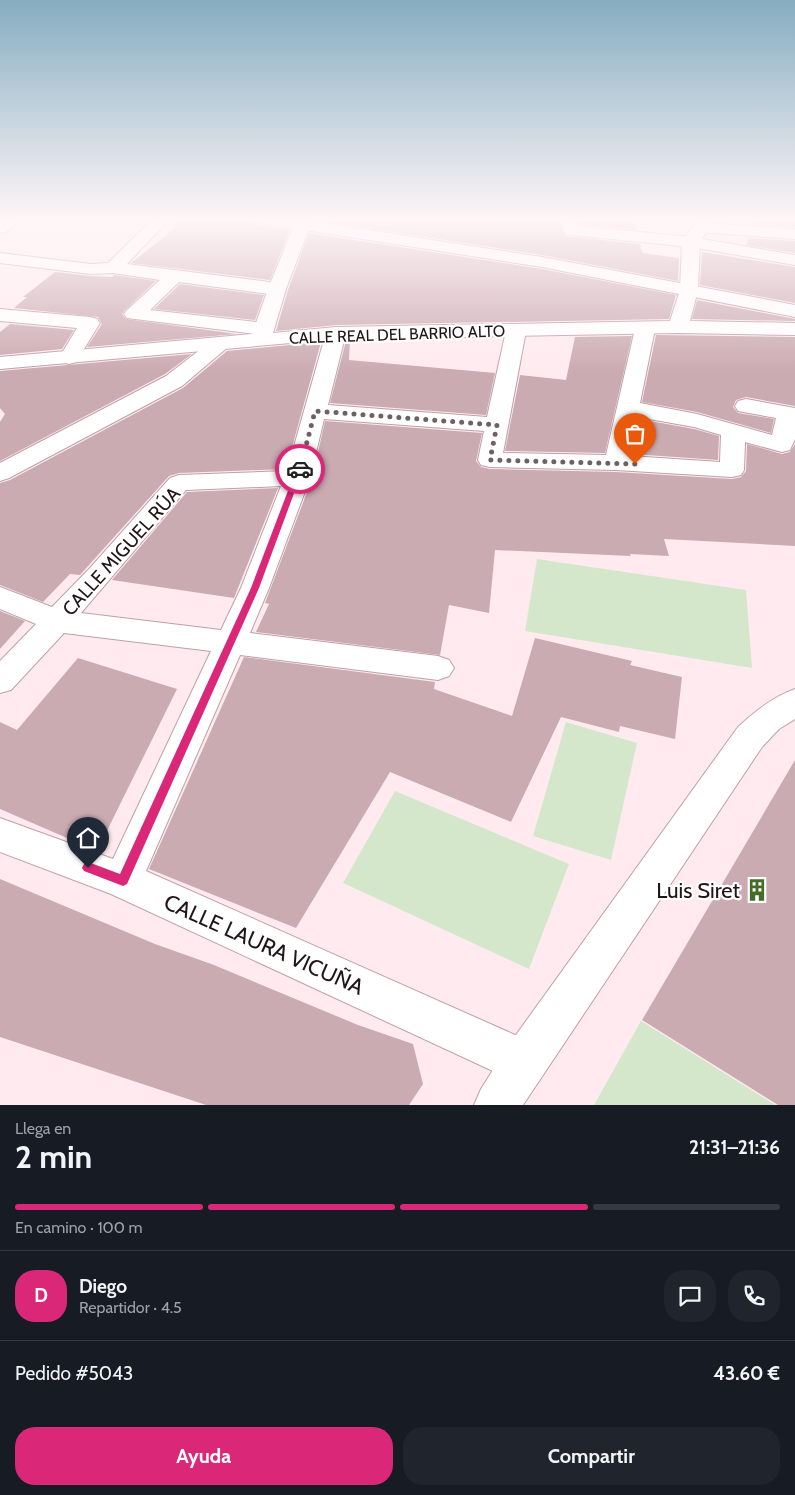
<!DOCTYPE html>
<html lang="es">
<head>
<meta charset="utf-8">
<style>
  body { margin:0; font-family:Cabin,sans-serif; background:#20242c; color:#f1f3f6; height:100vh; display:flex; flex-direction:column; font-size:19px; white-space:nowrap }
  * { box-sizing:border-box; margin:0 }
  p { font-size:16px; color:#9ea1a6 }
  .icon { flex:none; width:28px; height:28px; fill:none; stroke:currentColor; stroke-width:2; stroke-linecap:round; stroke-linejoin:round }
  .map { position:relative; height:1105px; overflow:hidden }
  .drawer { display:flex; flex-direction:column; background:#171b24; flex:1 }
  .drawer>* { flex:none }
  .pin { position:absolute; display:grid; place-items:center; width:42px; height:42px; color:#fff; margin:-51px -21px; border-radius:50% 50% 50% 0; rotate:-45deg; box-shadow:0 0 5px #0007 }
  .pin .icon { rotate:45deg }
  .courier { position:absolute; display:grid; place-items:center; width:50px; height:50px; margin:-25px; border:4px solid #db2777; border-radius:50%; background:#fff; color:#222; box-shadow:0 1px 6px #0007 }
  .summary em { font-style:normal; font-weight:800 }
  .summary div { display:flex; flex-direction:column-reverse }
  .summary { display:flex; align-items:center; justify-content:space-between; height:85px; padding:0 15px }
  h1 { font-size:32px; font-weight:800; line-height:38px }
  .bar { display:grid; grid-template-columns:repeat(4,1fr); gap:8px 5px; align-content:center; height:60px; padding:0 15px }
  .bar i { height:6px; border-radius:4px; background:#363941 }
  .bar .on { background:#db2777 }
  .bar p { grid-column:span 4 }
  .line { display:flex; align-items:center; gap:12px; padding:0 15px; border-top:1px solid #363941 }
  .line div { flex:1 }
  .round { display:grid; place-items:center; flex:none; width:52px; height:52px; border-radius:20px; background:#20242c }
  .button { display:flex; gap:10px; margin-top:auto; padding:10px 15px }
  .button a { flex:1; height:58px; border-radius:20px; background:#db2777; color:#fff; font-size:20px; font-weight:800; line-height:58px; text-align:center }
  .button a+a { background:#20242c; color:#f1f3f6 }
  .map>svg:first-child { display:block }
  .green { fill:#d5e7ca }
  .building { fill:#cbabb2 }
  .lines { fill:none; stroke-linecap:round; stroke-linejoin:round }
  .street-casing { stroke:#bfa0a6; stroke-width:2 }
  .secondary-casing { stroke:#bfa0a6; stroke-width:2 }
  .street { fill:#fff; fill-rule:evenodd }
  .secondary { fill:#fff; fill-rule:evenodd }
  .route { fill:#db2777 }
  .done { stroke:#6f6063; stroke-width:5; stroke-dasharray:0 9 }
  .labels { text-anchor:middle; stroke-width:4.5; stroke-linejoin:round; paint-order:stroke }
  .far-street-label { font-size:16px; fill:#211518; stroke:#fff }
  .street-label { font-size:19px; fill:#211518; stroke:#fff }
  .near-poi-label { font-size:22px; fill:#211518; stroke:#fff; text-anchor:end }
  .near-street-label { font-size:22px; fill:#211518; stroke:#fff }
</style>
</head>
<body>
<div class="map">
<svg width="795" height="1105" viewBox="0 0 795 1105">
  <rect width="100%" height="100%" fill="#ffebef"/>
  <!-- green -->
  <g class="green">
    <path d="M 537,559 L 746,590 L 752,668 L 525,631 Z"/>
    <path d="M 566,722 L 637,743 L 611,860 L 533,836 Z"/>
    <path d="M 395,791 L 569,864 L 529,969 L 343,883 Z"/>
    <path d="M 641,1021 L 775,1105 L 594,1105 Z"/>
  </g>
  <!-- building -->
  <g class="building">
    <path d="M 175,218 L 250,218 L 252,222 L 259,225 L 290,230 L 270,280 L 131,263 L 175,228 Z"/>
    <path d="M 315,218 L 558,219 L 565,236 L 640,244 L 642,253 L 679,258 L 678,281 L 542,255 L 314,220 Z"/>
    <path d="M 593,218 L 633,218 L 636,230 L 580,224 L 578,219 Z"/>
    <path d="M 756,218 L 795,218 L 795,227 L 754,224 Z"/>
    <path d="M 309,233 L 542,269 L 676,295 L 669,319 L 336,325 L 276,331 L 288,290 Z"/>
    <path d="M 749,238 L 795,241 L 795,253 L 746,245 Z"/>
    <path d="M 702,252 L 795,267 L 795,303 L 700,285 Z"/>
    <path d="M 55,272 L 91,276 L 112,277 L 114,275 L 156,281 L 126,309 L 122,314 L 126,319 L 237,334 L 87,347 L 102,324 L 98,317 L 14,308 L 27,297 L 23,297 Z"/>
    <path d="M 180,284 L 264,295 L 255,320 L 154,309 Z"/>
    <path d="M 697,300 L 795,319 L 795,321 L 692,319 Z"/>
    <path d="M 10,324 L 74,330 L 62,349 L 0,355 L 0,332 Z"/>
    <path d="M 656,335 L 795,337 L 795,406 L 746,397 L 736,400 L 733,407 L 738,413 L 774,419 L 771,433 L 697,412 L 642,402 Z"/>
    <path d="M 632,336 L 605,453 L 505,451 L 520,375 L 566,380 L 575,337 Z"/>
    <path d="M 346,341 L 350,341 L 349,360 L 495,373 L 486,415 L 330,403 Z"/>
    <path d="M 321,342 L 286,469 L 179,473 L 169,476 L 80,575 L 70,574 L 43,602 L 0,585 L 0,483 L 10,480 L 183,388 L 227,351 Z"/>
    <path d="M 192,354 L 165,374 L 0,461 L 0,422 L 5,414 L 0,408 L 0,371 Z"/>
    <path d="M 639,419 L 694,429 L 719,436 L 718,460 L 632,454 Z"/>
    <path d="M 325,421 L 482,433 L 476,461 L 481,467 L 490,469 L 616,472 L 732,479 L 741,477 L 746,471 L 747,444 L 782,454 L 790,452 L 795,444 L 795,546 L 664,539 L 669,556 L 630,554 L 631,556 L 495,550 L 489,613 L 449,605 L 440,655 L 256,632 L 269,604 L 265,603 L 312,479 Z"/>
    <path d="M 278,488 L 234,598 L 112,580 L 187,492 Z"/>
    <path d="M 0,611 L 25,621 L 0,649 Z"/>
    <path d="M 535,638 L 632,661 L 630,665 L 682,677 L 675,739 L 620,726 L 619,732 L 561,717 L 511,822 L 390,772 L 296,928 L 149,869 L 244,657 L 435,682 L 434,689 L 512,716 Z"/>
    <path d="M 78,658 L 177,689 L 97,851 L 0,809 L 0,722 L 17,730 Z"/>
    <path d="M 795,760 L 795,1105 L 778,1105 L 642,1020 Z"/>
    <path d="M 0,879 L 155,944 L 214,965 L 358,1025 L 413,1044 L 423,1084 L 409,1105 L 206,1105 L 0,1037 Z"/>
  </g>
  <g class="lines">
    <defs>
      <g id="street">
        <path d="M 3,218 L 21,218 L 6,232 L 0,233 L 0,220 Z"/>
        <path d="M 154,218 L 171,218 L 127,264 L 277,283 L 284,285 L 286,289 L 284,293 L 277,295 L 179,282 L 150,310 L 264,323 L 271,325 L 274,329 L 271,333 L 264,335 L 127,318 L 124,314 L 127,310 L 160,280 L 113,273 L 91,274 L 0,263 L 0,253 L 91,264 L 108,263 Z"/>
        <path d="M 252,218 L 290,218 L 542,257 L 795,305 L 795,317 L 542,267 L 260,223 L 254,221 Z"/>
        <path d="M 560,218 L 576,218 L 578,226 L 691,237 L 795,255 L 795,265 L 691,247 L 571,235 L 565,234 Z"/>
        <path d="M 702,223 L 795,229 L 795,239 L 696,232 L 694,228 L 696,224 Z"/>
        <path d="M 0,309 L 90,317 L 97,319 L 100,323 L 76,362 L 69,364 L 62,362 L 59,358 L 77,328 L 0,321 Z"/>
        <path d="M 645,323 L 652,325 L 655,329 L 640,403 L 697,414 L 772,435 L 776,418 L 738,411 L 735,406 L 738,401 L 746,399 L 795,408 L 795,439 L 790,450 L 782,452 L 745,442 L 744,470 L 741,475 L 732,477 L 616,470 L 490,467 L 481,465 L 478,460 L 484,431 L 324,419 L 310,478 L 269,588 L 250,633 L 438,656 L 449,660 L 454,668 L 449,676 L 438,680 L 240,655 L 146,871 L 540,1046 L 546,1062 L 540,1078 L 524,1084 L 508,1078 L 111,894 L 0,852 L 0,818 L 113,859 L 211,651 L 64,633 L 11,690 L 0,693 L 0,661 L 36,624 L 0,609 L 0,587 L 52,607 L 90,568 L 170,478 L 179,475 L 287,471 L 326,333 L 329,329 L 336,327 L 343,329 L 346,333 L 328,405 L 487,417 L 506,331 L 509,327 L 516,325 L 523,327 L 526,331 L 503,453 L 606,455 L 635,329 L 638,325 ZM 638,417 L 694,427 L 721,435 L 720,462 L 630,456 ZM 281,486 L 241,588 L 221,630 L 81,613 L 186,490 Z"/>
        <path d="M 221,337 L 228,339 L 231,343 L 228,347 L 182,386 L 9,478 L 0,481 L 0,463 L 166,376 L 214,339 Z"/>
      </g>
      <g id="secondary">
        <path d="M 297,218 L 313,218 L 286,289 L 273,333 L 336,327 L 670,321 L 680,290 L 682,242 L 699,218 L 715,218 L 700,242 L 698,290 L 690,321 L 795,323 L 795,335 L 678,333 L 336,339 L 0,369 L 0,357 L 252,334 L 268,289 Z"/>
        <path d="M 795,689 L 795,719 L 779,729 L 762,747 L 523,1105 L 474,1105 L 481,1089 L 508,1046 L 738,727 C 755,711 773,697 795,689 Z"/>
      </g>
    </defs>
    <!-- street casing -->
    <use href="#street" class="street-casing"/>
    <!-- secondary casing -->
    <use href="#secondary" class="secondary-casing"/>
    <!-- street -->
    <use href="#street" class="street"/>
    <!-- secondary -->
    <use href="#secondary" class="secondary"/>
  </g>
  <!-- sky -->
  <linearGradient id="sky" x2="0" y2="1"><stop stop-color="#85adc0"/><stop offset="0.59" stop-color="#fff6f8"/><stop offset="1" stop-color="#fff6f8" stop-opacity="0"/></linearGradient>
  <rect width="795" height="372" fill="url(#sky)"/>
  <!-- route -->
  <path class="route" d="M 297,467 L 303,469 L 259,588 L 127,884 L 123,886 L 84,871 L 82,868 L 84,864 L 88,862 L 120,874 L 251,588 Z"/>
  <g class="lines">
    <!-- done -->
    <path class="done" d="M 300,469 L 315,411 L 497,425 L 490,460 L 635,464"/>
  </g>
  <!-- icons -->
  <defs>
    <symbol id="building-bare" viewBox="-9 -9 18 18"><path d="M-4-6H4V6H1V3H-1V6H-4ZM-2.5-4.3h1.7v1.8h-1.7ZM.8-4.3h1.7v1.8H.8ZM-2.5-1h1.7V.8h-1.7ZM.8-1h1.7V.8H.8Z" fill="#456c27" stroke="#fff" stroke-width="2.5" paint-order="stroke"/></symbol>
  </defs>
  <g fill-rule="evenodd">
    <use href="#building-bare" x="741" y="874" width="32" height="32"/>
  </g>
  <g class="labels">
    <!-- far-street labels -->
    <g class="far-street-label">
      <text transform="translate(397 334) rotate(-2)" y="6">CALLE REAL DEL BARRIO ALTO</text>
    </g>
    <!-- street labels -->
    <g class="street-label">
      <text transform="translate(121 551) rotate(-48)" y="7">CALLE MIGUEL RÚA</text>
    </g>
    <!-- near-poi labels -->
    <g class="near-poi-label">
      <text x="740" y="898">Luis Siret</text>
    </g>
    <!-- near-street labels -->
    <g class="near-street-label">
      <text transform="translate(264 944) rotate(24)" y="8">CALLE LAURA VICUÑA</text>
    </g>
  </g>
</svg>
<div class="pin" style="left:635px;top:464px;background:#ea580c"><svg class="icon" aria-label="bag" viewBox="0 0 24 24"><path d="M5 8h14l-1 12H6zM9 8a3 3 0 0 1 6 0"/></svg></div>
<div class="pin" style="left:88px;top:868px;background:#1f2937"><svg class="icon" aria-label="home" viewBox="0 0 24 24"><path d="M3 11l9-7 9 7M6 9v11h12V9"/></svg></div>
<div class="courier" style="left:300px;top:469px"><svg class="icon" aria-label="car" viewBox="0 0 24 24"><path d="M5 17H2v-5l4-1 3-4h7l3 4 3 1v5h-3M9 17h6M6 11h13"/><circle cx="7" cy="17" r="2"/><circle cx="17" cy="17" r="2"/></svg></div>
</div>
<section class="drawer">
<div class="summary"><div><h1>2 min</h1><p>Llega en</p></div><em>21:31–21:36</em></div>
<div class="bar"><i class="on"></i><i class="on"></i><i class="on"></i><i></i><p>En camino · 100 m</p></div>
<div class="line" style="height:90px"><b class="round" style="background:#db2777;color:#fff">D</b><div><b>Diego</b><p>Repartidor · 4.5</p></div><a class="round"><svg class="icon" aria-label="chat" viewBox="0 0 24 24"><path d="M4 5h16v11H9l-5 4z"/></svg></a><a class="round"><svg class="icon" aria-label="phone" viewBox="0 0 24 24"><path d="M5 4h4l2 5-3 2q2 4 5 5l2-3 5 2v4C11 20 4 13 5 4z"/></svg></a></div>
<div class="line" style="height:65px"><div>Pedido #5043</div><b>43.60 €</b></div>
<div class="button"><a>Ayuda</a><a>Compartir</a></div>
</section>
</body>
</html>
